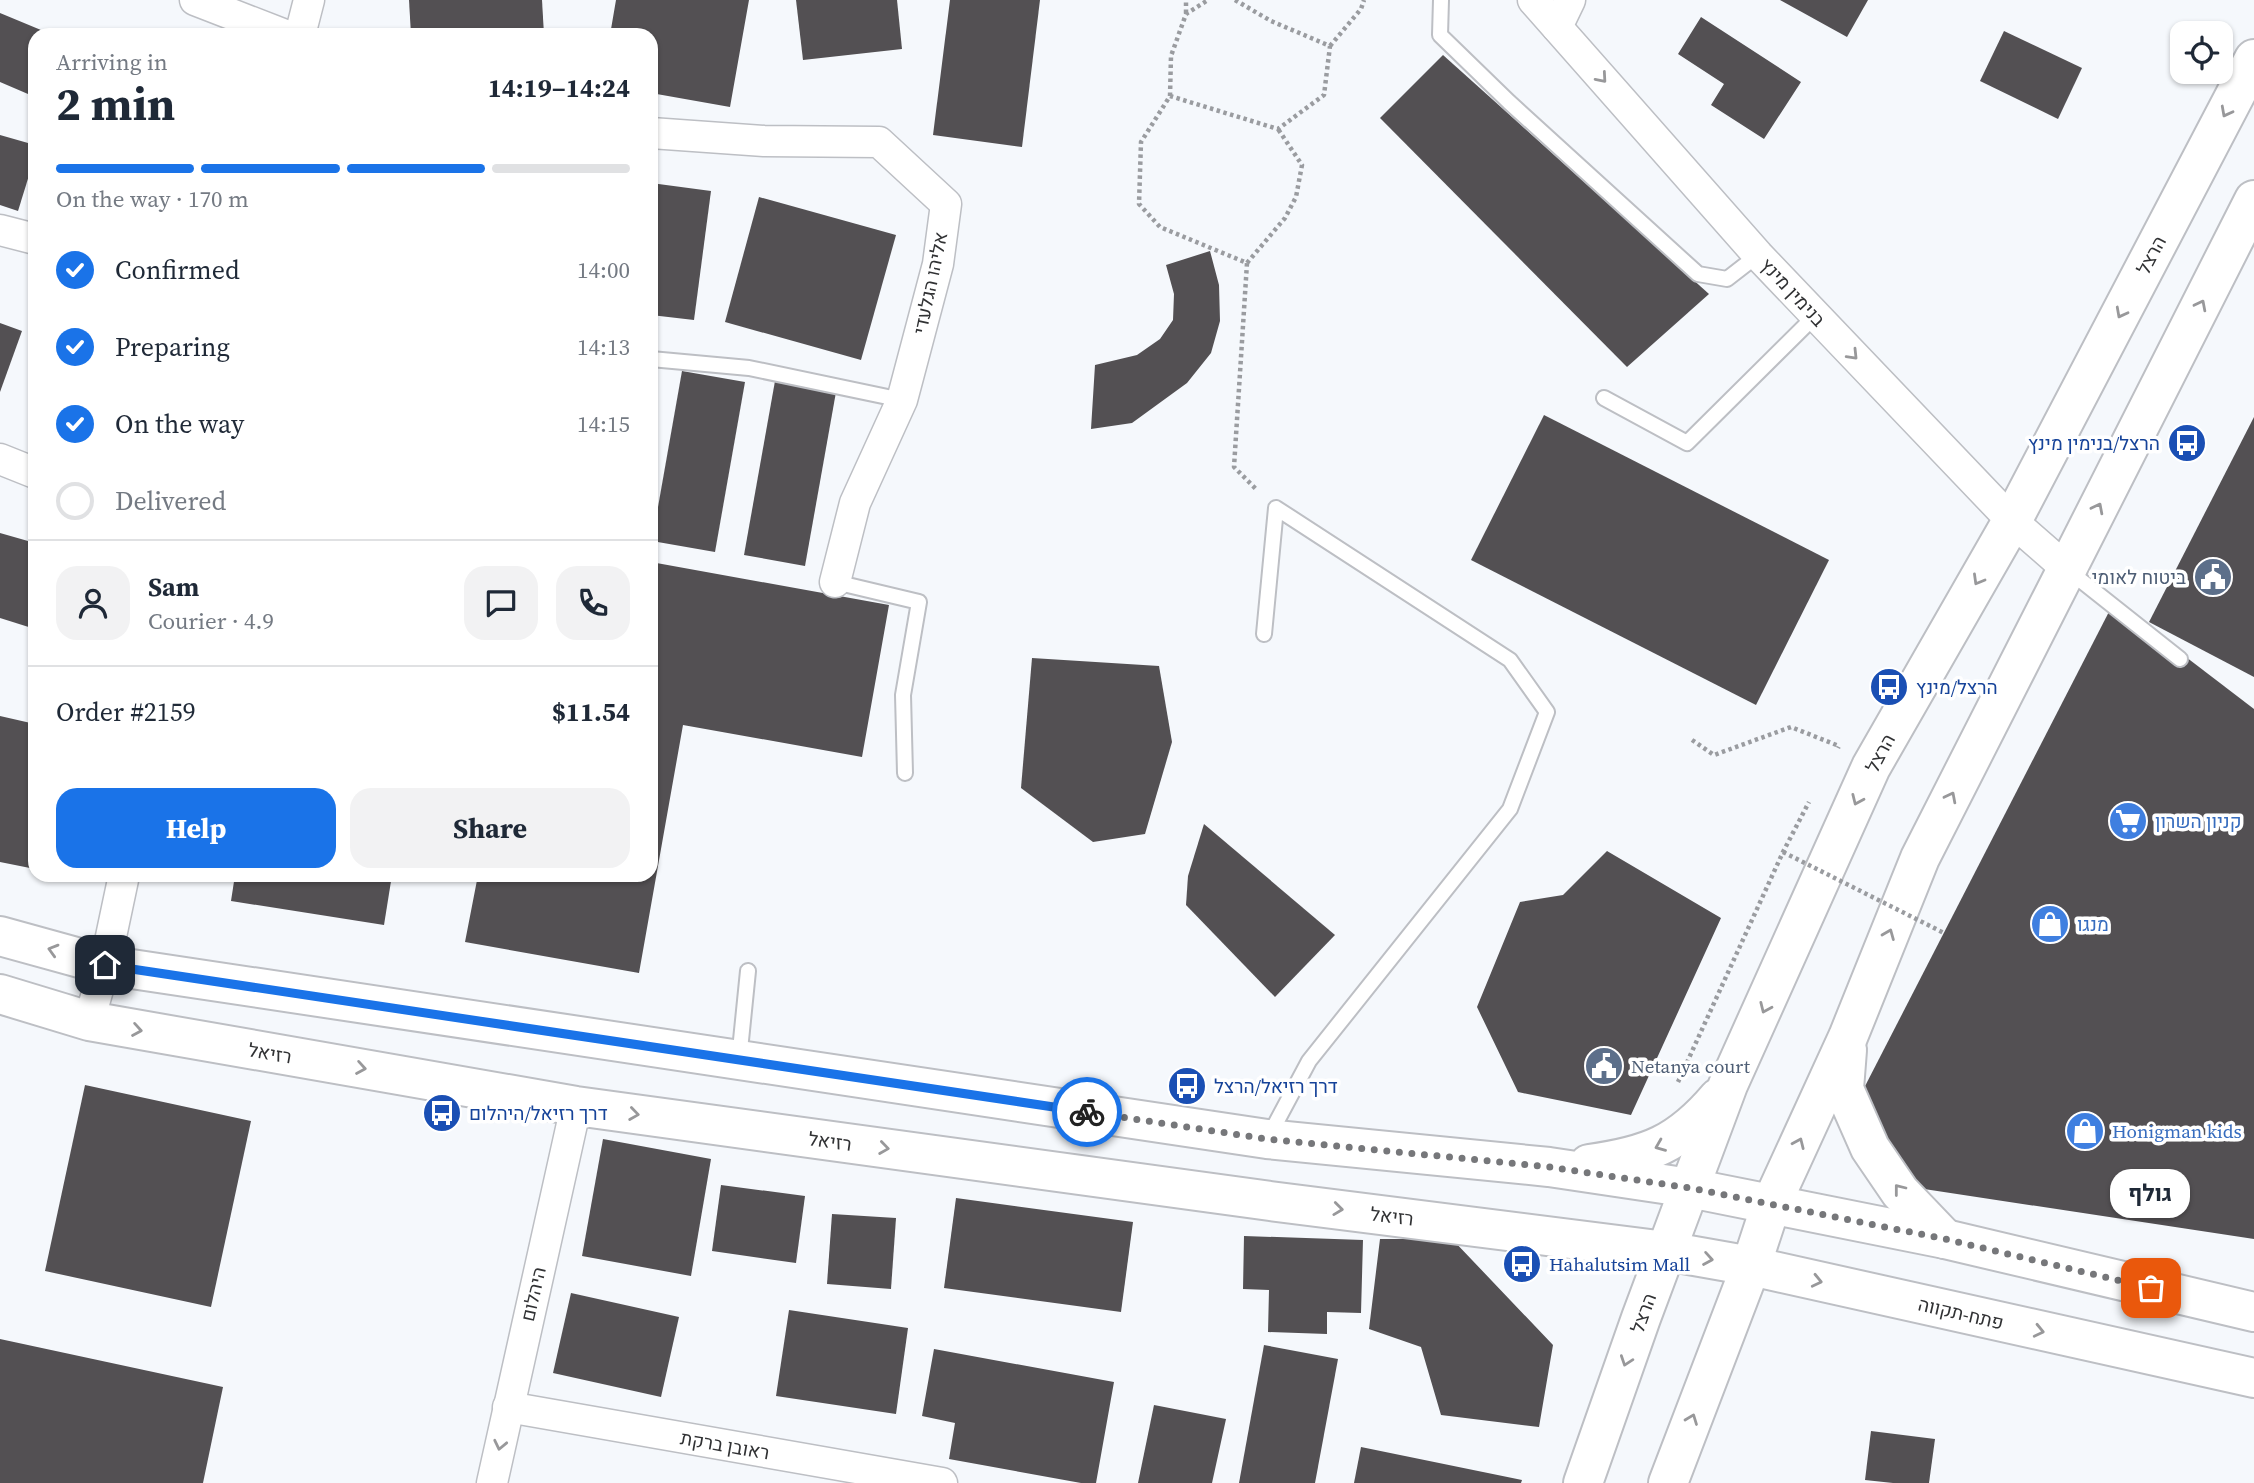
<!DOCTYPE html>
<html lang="en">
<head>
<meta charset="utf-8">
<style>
  body { margin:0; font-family:"Source Serif 4",Heebo,serif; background:#f2f2f3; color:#1f2937; height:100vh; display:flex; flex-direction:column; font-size:26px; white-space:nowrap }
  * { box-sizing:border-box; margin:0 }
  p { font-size:23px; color:#747a83 }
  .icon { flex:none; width:38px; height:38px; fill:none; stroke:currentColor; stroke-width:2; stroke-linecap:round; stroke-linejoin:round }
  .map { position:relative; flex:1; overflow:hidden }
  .side { position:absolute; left:28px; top:28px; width:630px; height:854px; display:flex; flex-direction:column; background:#fff; border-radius:21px; box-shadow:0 2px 5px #0004 }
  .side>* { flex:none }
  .buttons { position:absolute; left:2170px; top:21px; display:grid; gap:14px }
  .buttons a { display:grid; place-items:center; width:63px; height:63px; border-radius:14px; background:#fff; box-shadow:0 2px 5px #0004; font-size:35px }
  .pin { position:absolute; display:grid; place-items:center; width:60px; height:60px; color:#fff; margin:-30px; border-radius:14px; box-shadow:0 4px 10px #0006 }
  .courier { position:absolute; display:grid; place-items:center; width:70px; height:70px; margin:-35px; border:5px solid #1a73e8; border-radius:50%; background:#fff; color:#222; box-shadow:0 2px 9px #0007 }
  .bubble { position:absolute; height:49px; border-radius:21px; background:#fff; box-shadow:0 2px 5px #0004; font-size:23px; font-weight:700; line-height:49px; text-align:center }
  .overview em { font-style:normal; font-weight:700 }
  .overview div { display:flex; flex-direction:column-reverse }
  .overview { display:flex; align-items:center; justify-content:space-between; height:119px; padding:0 28px }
  h1 { font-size:46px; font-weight:700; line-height:52px }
  .bar { display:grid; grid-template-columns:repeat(4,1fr); gap:10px 7px; align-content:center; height:84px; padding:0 28px }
  .bar i { height:9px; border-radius:5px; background:#e0e1e3 }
  .bar .current { background:#1a73e8 }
  .bar p { grid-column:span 4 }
  .line { display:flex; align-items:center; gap:18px; padding:0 28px; border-top:2px solid #e0e1e3 }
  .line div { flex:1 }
  .round { display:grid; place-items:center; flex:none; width:74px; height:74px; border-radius:21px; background:#f2f2f3 }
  ol { padding:0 28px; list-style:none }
  li { display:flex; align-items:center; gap:21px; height:77px }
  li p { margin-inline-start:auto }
  li .icon { padding:7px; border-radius:50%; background:#1a73e8; color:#fff; stroke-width:4 }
  li:last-child { color:#747a83 }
  li i { width:38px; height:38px; border:4px solid #e0e1e3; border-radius:50% }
  .primary-button { display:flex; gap:14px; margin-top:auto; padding:14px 28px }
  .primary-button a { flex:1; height:80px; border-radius:21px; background:#1a73e8; color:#fff; font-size:28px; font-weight:700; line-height:80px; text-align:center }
  .primary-button a+a { background:#f2f2f3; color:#1f2937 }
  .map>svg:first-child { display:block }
  .building { fill:#535053 }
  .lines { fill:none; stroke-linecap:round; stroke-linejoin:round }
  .lane-casing { stroke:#bdbfc4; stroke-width:18 }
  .street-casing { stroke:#bdbfc4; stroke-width:33 }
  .secondary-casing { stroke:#bdbfc4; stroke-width:42 }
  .highway-casing { stroke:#bdbfc4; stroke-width:42 }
  .path { stroke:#9a9ca0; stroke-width:4.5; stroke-dasharray:3.5 3.5; stroke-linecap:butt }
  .lane { stroke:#fff; stroke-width:14 }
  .street { stroke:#fff; stroke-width:30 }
  .secondary { stroke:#fff; stroke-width:38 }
  .highway { stroke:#fff; stroke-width:38 }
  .path-bridge { stroke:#9a9ca0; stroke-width:4.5; stroke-dasharray:3.5 3.5; stroke-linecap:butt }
  .oneway { stroke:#98989a }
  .done { stroke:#76777a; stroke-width:7; stroke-dasharray:0 12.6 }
  .route { stroke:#1a73e8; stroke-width:9 }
  .labels { text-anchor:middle; stroke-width:7; stroke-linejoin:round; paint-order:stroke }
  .street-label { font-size:19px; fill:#313234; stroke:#fff }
  .transit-label { font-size:19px; fill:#164399; stroke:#fff; text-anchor:start }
  .service-label { font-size:19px; fill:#4e5e75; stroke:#fff; text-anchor:end }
  .shop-label { font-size:19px; fill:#366cbe; stroke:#fff; text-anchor:start }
</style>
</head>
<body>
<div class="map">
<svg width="2254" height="1483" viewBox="0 0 2254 1483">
  <rect width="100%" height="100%" fill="#f5f8fc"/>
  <!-- building -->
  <g class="building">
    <path d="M 409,0 L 542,0 L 544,35 L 411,35 Z"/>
    <path d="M 616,0 L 749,0 L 730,107 L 651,93 L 651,35 L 610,35 Z"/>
    <path d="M 796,0 L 897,0 L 902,49 L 803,60 Z"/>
    <path d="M 950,0 L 1040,0 L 1022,147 L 933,135 Z"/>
    <path d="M 1780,0 L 1868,0 L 1847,37 Z"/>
    <path d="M 0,13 L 53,35 L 35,35 L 35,97 L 0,82 Z"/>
    <path d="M 1701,17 L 1801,82 L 1764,139 L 1711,105 L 1724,84 L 1678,54 Z"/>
    <path d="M 2004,31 L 2082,68 L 2058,119 L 1980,81 Z"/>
    <path d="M 1443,55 L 1709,294 L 1627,367 L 1380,118 Z"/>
    <path d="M 0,135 L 35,145 L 35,156 L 18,211 L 0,205 Z"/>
    <path d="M 651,183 L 711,191 L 694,320 L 651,315 Z"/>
    <path d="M 759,197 L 896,235 L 861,360 L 725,322 Z"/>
    <path d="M 1210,251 L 1219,285 L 1220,321 L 1211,353 L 1187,383 L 1132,423 L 1091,429 L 1095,365 L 1137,355 L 1160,339 L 1173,320 L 1174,294 L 1166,265 Z"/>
    <path d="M 0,323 L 22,331 L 0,392 Z"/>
    <path d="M 682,371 L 745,382 L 715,552 L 652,541 Z"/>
    <path d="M 775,381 L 836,392 L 805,566 L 744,555 Z"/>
    <path d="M 1544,415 L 1829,560 L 1756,705 L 1471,560 Z"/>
    <path d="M 2254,417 L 2254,677 L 2149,622 Z"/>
    <path d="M 0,533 L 35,543 L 35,629 L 0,618 Z"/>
    <path d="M 651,562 L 889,605 L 862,757 L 683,725 L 639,973 L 465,942 L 478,875 L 651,875 Z"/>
    <path d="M 2114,602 L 2254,709 L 2254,1239 L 1911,1187 L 1862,1092 Z"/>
    <path d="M 1032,658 L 1159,666 L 1172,742 L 1145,834 L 1093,842 L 1021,788 Z"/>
    <path d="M 0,716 L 35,724 L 35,869 L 0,862 Z"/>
    <path d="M 1204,824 L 1335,935 L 1275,997 L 1186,905 L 1188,876 Z"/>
    <path d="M 1607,851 L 1721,918 L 1631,1115 L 1518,1092 L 1477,1007 L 1520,902 L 1563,895 Z"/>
    <path d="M 235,875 L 392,875 L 384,925 L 231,901 Z"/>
    <path d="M 85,1085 L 251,1121 L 211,1307 L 45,1271 Z"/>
    <path d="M 603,1139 L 711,1159 L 691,1276 L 582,1256 Z"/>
    <path d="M 721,1185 L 805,1196 L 796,1263 L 712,1251 Z"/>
    <path d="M 956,1198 L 1133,1222 L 1121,1312 L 944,1288 Z"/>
    <path d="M 832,1214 L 896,1218 L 891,1289 L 827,1284 Z"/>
    <path d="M 1244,1236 L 1363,1240 L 1361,1313 L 1327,1312 L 1327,1334 L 1268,1332 L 1269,1290 L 1243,1289 Z"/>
    <path d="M 1380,1239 L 1452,1239 L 1553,1345 L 1539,1427 L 1441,1415 L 1421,1347 L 1369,1329 Z"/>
    <path d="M 571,1293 L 679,1317 L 661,1397 L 553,1373 Z"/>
    <path d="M 789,1310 L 908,1328 L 896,1414 L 776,1396 Z"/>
    <path d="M 0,1339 L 223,1387 L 203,1483 L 0,1483 Z"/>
    <path d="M 1264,1345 L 1338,1359 L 1315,1483 L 1239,1483 Z"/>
    <path d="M 934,1349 L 1114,1382 L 1096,1483 L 1081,1483 L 949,1459 L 955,1423 L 922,1416 Z"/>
    <path d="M 1154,1405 L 1226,1419 L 1212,1483 L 1138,1483 Z"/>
    <path d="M 1871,1431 L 1935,1439 L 1929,1483 L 1893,1483 L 1865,1480 Z"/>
    <path d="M 1361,1447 L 1522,1480 L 1521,1483 L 1354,1483 Z"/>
  </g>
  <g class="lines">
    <defs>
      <g id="lane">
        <path d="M 1441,0 L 1440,35 L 1509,102 L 1698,274 L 1727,279 L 1758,255"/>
        <path d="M 651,359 L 749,368 L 902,400"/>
        <path d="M 1604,398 L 1687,443 L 1815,316"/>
        <path d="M 2069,571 L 2180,659"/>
        <path d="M 835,582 L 919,602 L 903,695 L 905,773"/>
        <path d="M 1264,634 L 1276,508 L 1510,660 L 1547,712 L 1510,809 L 1309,1061 L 1269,1136"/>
        <path d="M 739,1060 L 748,971"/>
      </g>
      <g id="street">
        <path d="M 195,0 L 285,35"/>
        <path d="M 1533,0 L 1758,255 L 2012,521 L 2067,569"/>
        <path d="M 1557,27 L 1570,0"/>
        <path d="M 300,35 L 309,0"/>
        <path d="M 651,133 L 764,141 L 879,142 L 946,204 L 938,264 L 902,400 L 855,503 L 835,582"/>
        <path d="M 0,230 L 35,239"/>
        <path d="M 0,459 L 35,473"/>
        <path d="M 89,1021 L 105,965 L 124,875"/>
        <path d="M 508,1407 L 942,1483"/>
        <path d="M 492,1483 L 576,1106"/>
      </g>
      <g id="secondary">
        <path d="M 0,936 L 105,965 L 1267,1139 L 1549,1167 L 1690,1188 L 1945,1239 L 2254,1312"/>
        <path d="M 0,994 L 89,1021 L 576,1106 L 1270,1201 L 1666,1251 L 1751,1266 L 2254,1378"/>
        <path d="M 1847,1050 L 1844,1089 L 1870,1148 L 1900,1192 L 1945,1239"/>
        <path d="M 1589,1164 C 1648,1156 1679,1144 1718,1098"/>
        <path d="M 1583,1483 L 1641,1318 L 1728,1085 L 1871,767 L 2012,521"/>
        <path d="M 1668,1483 L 1751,1266 L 1771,1205 L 1848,1037 L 1920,858 L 2067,569"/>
      </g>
      <g id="highway">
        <path d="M 2012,521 L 2254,59"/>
        <path d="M 2067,569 L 2254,200"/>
      </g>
    </defs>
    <!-- lane casing -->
    <use href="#lane" class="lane-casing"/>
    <!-- street casing -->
    <use href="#street" class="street-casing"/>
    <!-- secondary casing -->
    <use href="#secondary" class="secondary-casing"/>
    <!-- highway casing -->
    <use href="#highway" class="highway-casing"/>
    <!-- path -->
    <g class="path">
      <path d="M 1235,0 L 1271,21 L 1330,46 L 1324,95 L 1278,129 L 1170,96 L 1141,142 L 1139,204 L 1160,227 L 1247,263 L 1234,467 L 1257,490"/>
      <path d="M 1186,13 L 1186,0"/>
      <path d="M 1330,46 L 1361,9 L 1364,0"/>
      <path d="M 1170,96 L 1171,56 L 1186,14 L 1208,0"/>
      <path d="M 1247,263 L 1285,218 L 1296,197 L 1302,165 L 1278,129"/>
      <path d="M 1692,740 L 1714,755 L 1791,727 L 1839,746 L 1838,748"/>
      <path d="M 1678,1082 L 1783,852 L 1809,802"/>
    </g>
    <!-- lane -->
    <use href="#lane" class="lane"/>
    <!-- street -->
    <use href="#street" class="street"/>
    <!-- secondary -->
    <use href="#secondary" class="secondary"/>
    <!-- highway -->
    <use href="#highway" class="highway"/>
    <!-- path-bridge -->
    <path class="path-bridge" d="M 1783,852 L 1944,933"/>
  </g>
  <!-- one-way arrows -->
  <defs><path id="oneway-chevron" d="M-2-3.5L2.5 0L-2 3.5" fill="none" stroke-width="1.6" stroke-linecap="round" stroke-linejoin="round" transform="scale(1.75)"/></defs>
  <g class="oneway">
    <use href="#oneway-chevron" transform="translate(1602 78) rotate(49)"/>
    <use href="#oneway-chevron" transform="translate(2226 112) rotate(118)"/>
    <use href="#oneway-chevron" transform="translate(2201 305) rotate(-63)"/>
    <use href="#oneway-chevron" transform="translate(2121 313) rotate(118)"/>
    <use href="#oneway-chevron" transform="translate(1853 355) rotate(46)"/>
    <use href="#oneway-chevron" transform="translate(2098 508) rotate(-63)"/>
    <use href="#oneway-chevron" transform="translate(1978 580) rotate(120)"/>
    <use href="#oneway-chevron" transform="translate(1951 797) rotate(-63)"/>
    <use href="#oneway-chevron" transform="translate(1857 800) rotate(114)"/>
    <use href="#oneway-chevron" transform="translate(1889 934) rotate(-68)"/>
    <use href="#oneway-chevron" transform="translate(53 950) rotate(-164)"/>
    <use href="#oneway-chevron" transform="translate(1765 1008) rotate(114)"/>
    <use href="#oneway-chevron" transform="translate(137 1030) rotate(10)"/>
    <use href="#oneway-chevron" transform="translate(361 1068) rotate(10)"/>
    <use href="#oneway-chevron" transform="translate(634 1114) rotate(8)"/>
    <use href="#oneway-chevron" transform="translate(1799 1143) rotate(-66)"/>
    <use href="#oneway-chevron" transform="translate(1660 1146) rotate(158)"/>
    <use href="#oneway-chevron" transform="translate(884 1148) rotate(8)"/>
    <use href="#oneway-chevron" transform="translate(1899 1189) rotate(-128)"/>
    <use href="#oneway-chevron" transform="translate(1338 1209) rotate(7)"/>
    <use href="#oneway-chevron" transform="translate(1708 1259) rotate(10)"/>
    <use href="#oneway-chevron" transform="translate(1817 1281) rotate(13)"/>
    <use href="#oneway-chevron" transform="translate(2039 1331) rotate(13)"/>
    <use href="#oneway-chevron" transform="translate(1626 1361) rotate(109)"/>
    <use href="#oneway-chevron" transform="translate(1692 1419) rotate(-69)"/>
    <use href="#oneway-chevron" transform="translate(500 1445) rotate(102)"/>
  </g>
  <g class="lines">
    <!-- done -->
    <path class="done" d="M 1087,1112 L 1267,1139 L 1549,1167 L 1690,1188 L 1945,1239 L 2151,1288"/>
    <!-- route -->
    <path class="route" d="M 105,965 L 1087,1112"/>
  </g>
  <!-- icons -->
  <defs>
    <symbol id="bus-disc" viewBox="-11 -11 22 22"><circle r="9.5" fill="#1a4fb4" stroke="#fff"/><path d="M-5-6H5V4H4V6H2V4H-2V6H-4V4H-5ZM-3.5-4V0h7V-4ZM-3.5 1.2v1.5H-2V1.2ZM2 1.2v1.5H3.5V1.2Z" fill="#fff"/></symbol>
    <symbol id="civic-disc" viewBox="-11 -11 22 22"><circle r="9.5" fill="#5c6f8a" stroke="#fff"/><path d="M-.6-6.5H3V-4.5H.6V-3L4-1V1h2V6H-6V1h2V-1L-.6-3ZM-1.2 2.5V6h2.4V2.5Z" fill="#fff"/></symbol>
    <symbol id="supermarket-disc" viewBox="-11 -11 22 22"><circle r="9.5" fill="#3f7fe0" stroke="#fff"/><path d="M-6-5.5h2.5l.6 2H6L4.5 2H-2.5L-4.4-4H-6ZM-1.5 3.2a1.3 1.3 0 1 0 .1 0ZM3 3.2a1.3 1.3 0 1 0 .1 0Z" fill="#fff"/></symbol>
    <symbol id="shop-disc" viewBox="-11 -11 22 22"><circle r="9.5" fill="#3f7fe0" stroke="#fff"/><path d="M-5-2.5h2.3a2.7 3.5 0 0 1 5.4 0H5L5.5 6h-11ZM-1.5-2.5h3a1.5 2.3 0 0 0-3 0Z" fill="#fff"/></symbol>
  </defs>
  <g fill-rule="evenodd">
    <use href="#bus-disc" x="2165" y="421" width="44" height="44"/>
    <use href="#civic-disc" x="2191" y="555" width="44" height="44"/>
    <use href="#bus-disc" x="1867" y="665" width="44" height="44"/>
    <use href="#supermarket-disc" x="2106" y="799" width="44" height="44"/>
    <use href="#shop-disc" x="2028" y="902" width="44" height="44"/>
    <use href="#civic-disc" x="1582" y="1044" width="44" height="44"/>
    <use href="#bus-disc" x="1165" y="1064" width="44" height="44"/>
    <use href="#bus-disc" x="420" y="1091" width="44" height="44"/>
    <use href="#shop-disc" x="2063" y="1109" width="44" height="44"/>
    <use href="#bus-disc" x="1500" y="1242" width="44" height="44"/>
  </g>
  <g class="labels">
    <!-- street labels -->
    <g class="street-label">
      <text transform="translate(2151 255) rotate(-62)" y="7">הרצל</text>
      <text transform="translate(930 283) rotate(-78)" y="7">אליהו הגלעדי</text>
      <text transform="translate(1793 292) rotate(47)" y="7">בנימין מינץ</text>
      <text transform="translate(1880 753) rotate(-62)" y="7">הרצל</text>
      <text transform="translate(270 1053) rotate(10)" y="7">רזיאל</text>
      <text transform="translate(830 1141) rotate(8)" y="7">רזיאל</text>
      <text transform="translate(1392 1216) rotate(7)" y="7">רזיאל</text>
      <text transform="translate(533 1294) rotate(-77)" y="7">היהלום</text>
      <text transform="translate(1643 1313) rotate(-70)" y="7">הרצל</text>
      <text transform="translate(1961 1313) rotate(13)" y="7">פתח-תקווה</text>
      <text transform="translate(725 1445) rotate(10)" y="7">ראובן ברקת</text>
    </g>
    <!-- transit labels -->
    <g class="transit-label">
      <text x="2160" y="450" text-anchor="end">הרצל/בנימין מינץ</text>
      <text x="1916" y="694">הרצל/מינץ</text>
      <text x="1214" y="1093">דרך רזיאל/הרצל</text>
      <text x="469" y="1120">דרך רזיאל/היהלום</text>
      <text x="1549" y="1271">Hahalutsim Mall</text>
    </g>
    <!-- service labels -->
    <g class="service-label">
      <text x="2186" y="584">ביטוח לאומי</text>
      <text x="1631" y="1073" text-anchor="start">Netanya court</text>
    </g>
    <!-- shop labels -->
    <g class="shop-label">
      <text x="2155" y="828">קניון השרון</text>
      <text x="2077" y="931">מנגו</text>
      <text x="2112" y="1138">Honigman kids</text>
    </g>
  </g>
</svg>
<div class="buttons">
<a><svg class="icon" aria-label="locate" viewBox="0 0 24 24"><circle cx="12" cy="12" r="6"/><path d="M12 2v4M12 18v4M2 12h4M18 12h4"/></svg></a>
</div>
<div class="pin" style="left:2151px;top:1288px;background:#ea580c"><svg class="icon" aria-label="bag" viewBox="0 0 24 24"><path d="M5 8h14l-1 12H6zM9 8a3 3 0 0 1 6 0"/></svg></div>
<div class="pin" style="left:105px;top:965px;background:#1f2937"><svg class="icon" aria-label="home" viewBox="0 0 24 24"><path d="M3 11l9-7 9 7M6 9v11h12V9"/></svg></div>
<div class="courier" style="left:1087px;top:1112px"><svg class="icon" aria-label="bike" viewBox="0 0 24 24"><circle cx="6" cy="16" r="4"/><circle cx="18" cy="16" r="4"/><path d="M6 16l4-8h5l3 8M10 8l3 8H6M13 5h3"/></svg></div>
<div class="bubble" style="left:2110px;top:1169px;width:80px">גולף</div>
<section class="side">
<div class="overview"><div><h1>2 min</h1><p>Arriving in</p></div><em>14:19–14:24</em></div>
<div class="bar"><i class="current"></i><i class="current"></i><i class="current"></i><i></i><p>On the way · 170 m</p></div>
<ol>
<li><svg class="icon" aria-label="check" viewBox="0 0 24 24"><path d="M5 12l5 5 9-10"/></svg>Confirmed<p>14:00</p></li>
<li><svg class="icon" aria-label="check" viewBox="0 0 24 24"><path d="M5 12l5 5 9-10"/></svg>Preparing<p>14:13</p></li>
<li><svg class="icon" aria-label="check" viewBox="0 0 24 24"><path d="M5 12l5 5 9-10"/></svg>On the way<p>14:15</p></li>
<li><i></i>Delivered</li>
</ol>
<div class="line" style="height:126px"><a class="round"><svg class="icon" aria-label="person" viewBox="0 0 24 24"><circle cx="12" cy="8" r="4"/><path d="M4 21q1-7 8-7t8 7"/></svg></a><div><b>Sam</b><p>Courier · 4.9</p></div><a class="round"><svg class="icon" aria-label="chat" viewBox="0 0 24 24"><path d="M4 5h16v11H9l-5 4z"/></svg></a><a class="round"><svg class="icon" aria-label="phone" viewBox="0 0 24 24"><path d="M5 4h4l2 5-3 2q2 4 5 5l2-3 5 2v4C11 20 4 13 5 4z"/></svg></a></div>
<div class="line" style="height:91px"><div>Order #2159</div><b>$11.54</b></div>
<div class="primary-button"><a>Help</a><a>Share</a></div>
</section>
</div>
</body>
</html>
